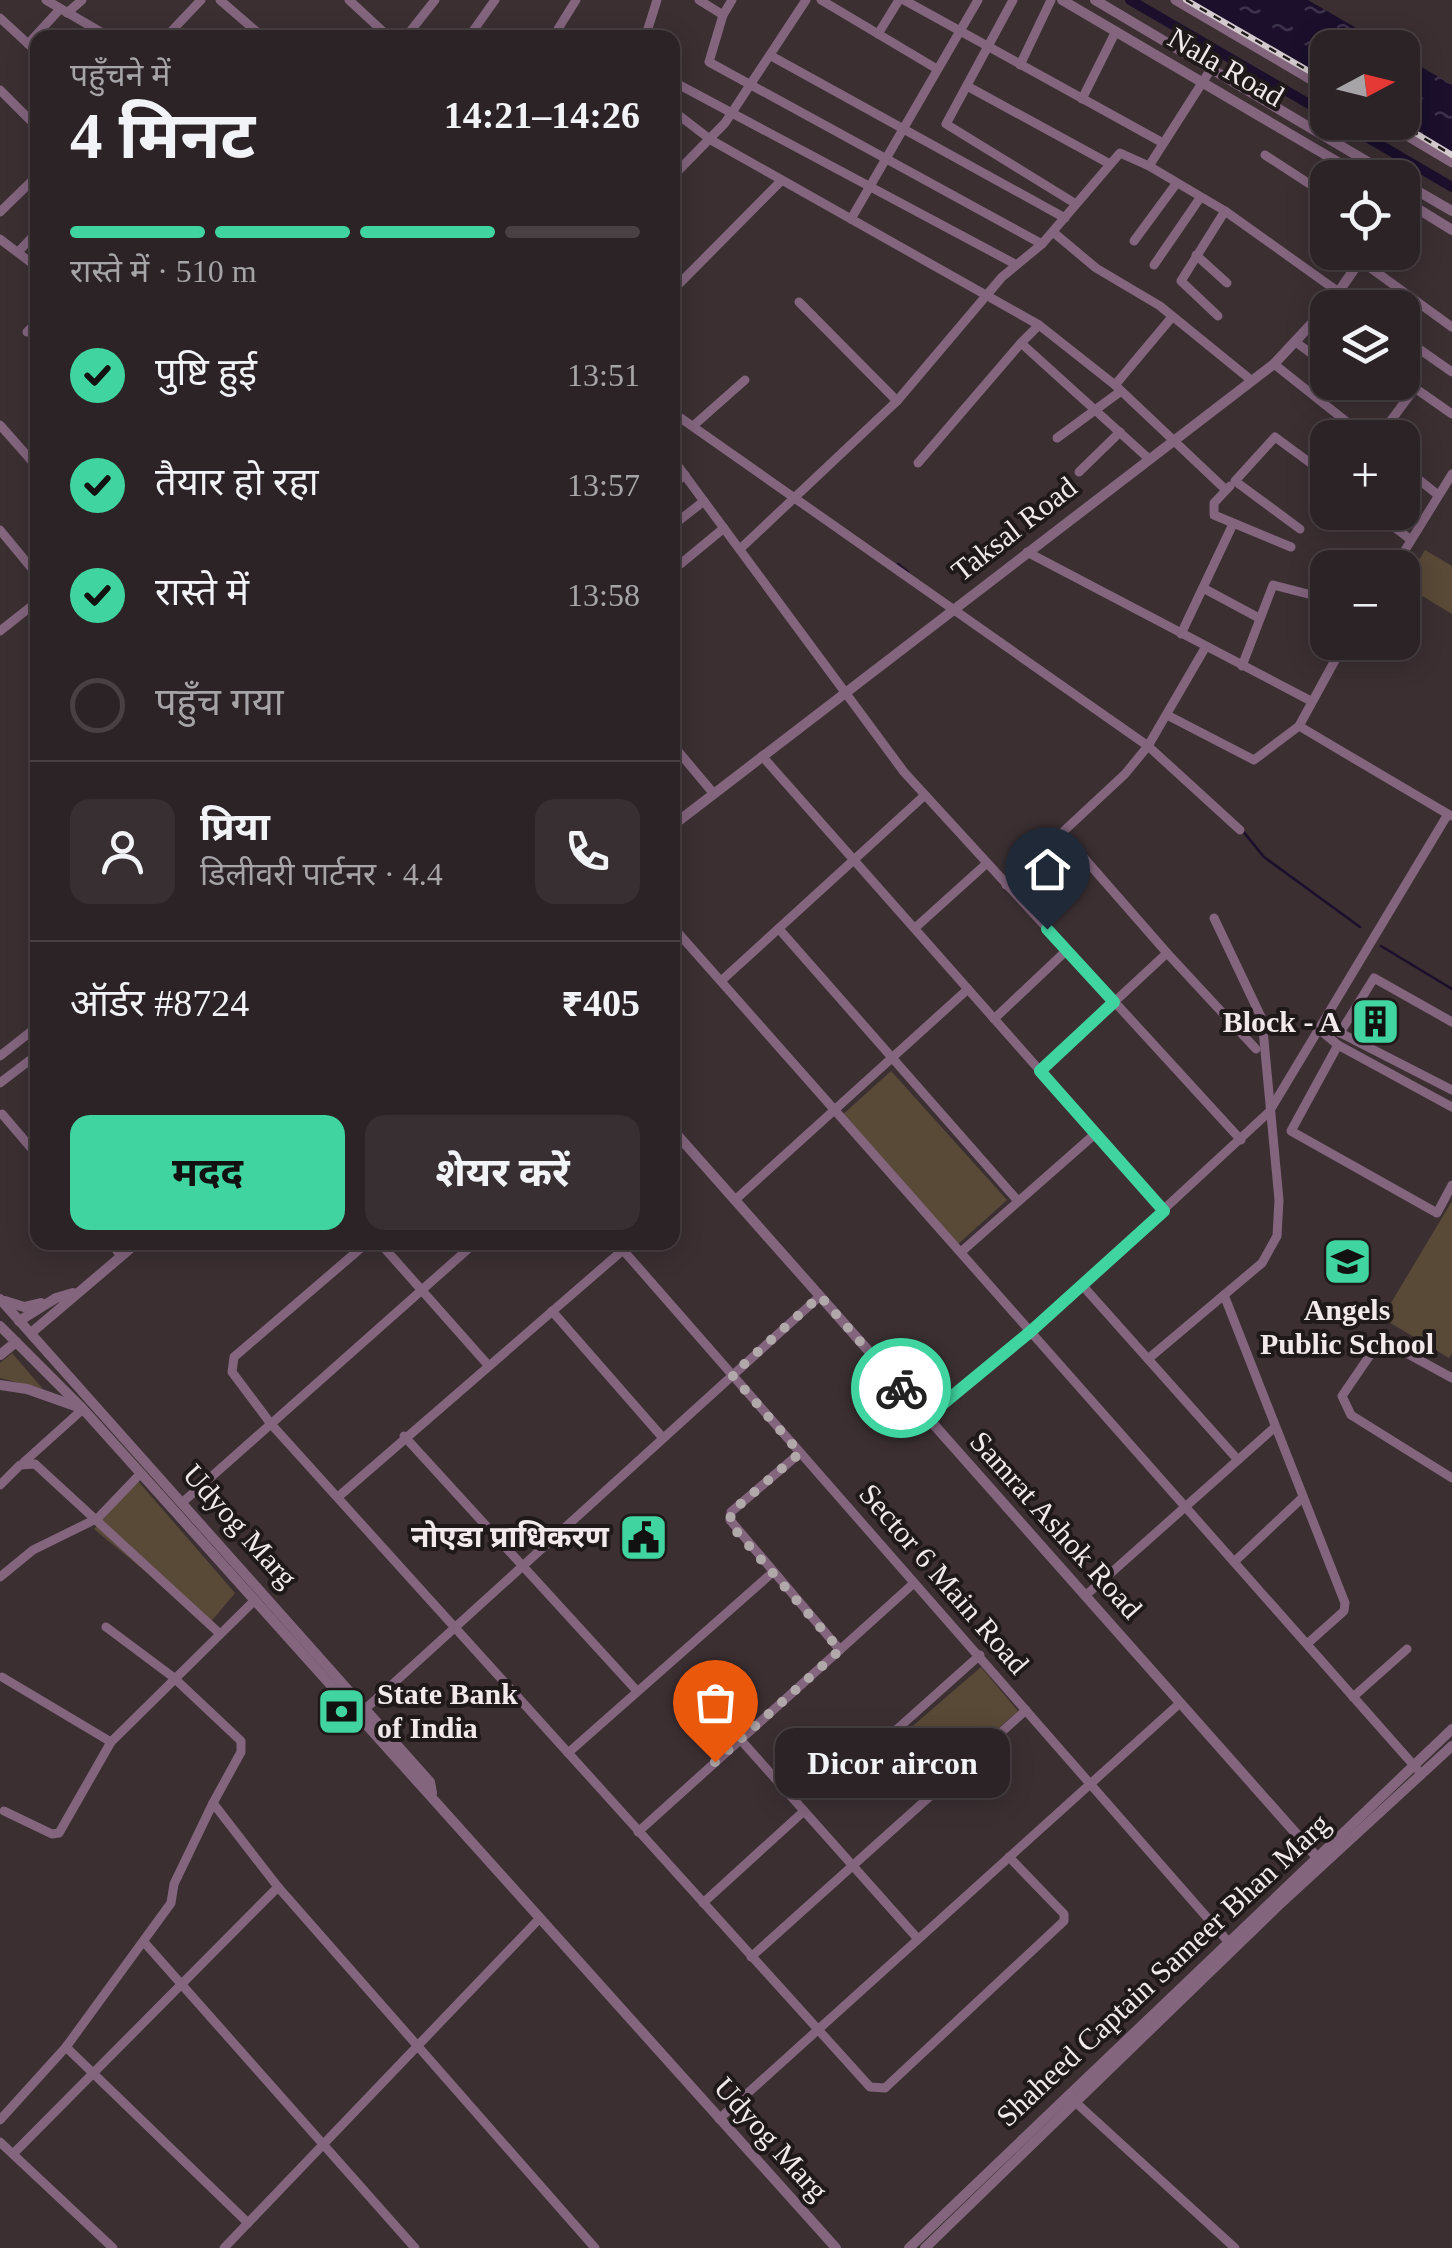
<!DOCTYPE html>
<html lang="hi">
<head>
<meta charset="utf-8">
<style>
  body { margin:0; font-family:"Times New Roman","Noto Sans Devanagari",serif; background:#382f32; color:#f1f3f6; height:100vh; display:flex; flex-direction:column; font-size:38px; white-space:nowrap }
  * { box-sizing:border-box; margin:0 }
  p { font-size:32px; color:#a6a4a7 }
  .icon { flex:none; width:55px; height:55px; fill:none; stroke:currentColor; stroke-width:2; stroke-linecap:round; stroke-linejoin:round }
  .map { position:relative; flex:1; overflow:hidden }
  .panel { position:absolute; left:30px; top:30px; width:650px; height:1220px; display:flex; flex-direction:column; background:#2c2326; border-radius:20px; box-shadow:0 5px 25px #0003,0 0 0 2px #484043 }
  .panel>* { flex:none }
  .needle { width:65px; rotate:83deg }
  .buttons { position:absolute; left:1310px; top:30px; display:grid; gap:20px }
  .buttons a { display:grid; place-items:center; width:110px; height:110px; border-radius:20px; background:#2c2326; box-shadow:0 5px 25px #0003,0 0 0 2px #484043; font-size:50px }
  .pin { position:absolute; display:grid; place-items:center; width:85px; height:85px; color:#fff; margin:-102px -42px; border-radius:50% 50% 50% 0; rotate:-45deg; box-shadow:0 0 10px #0007 }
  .pin .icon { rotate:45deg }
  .courier { position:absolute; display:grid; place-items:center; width:100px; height:100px; margin:-50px; border:8px solid #40d4a1; border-radius:50%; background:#fff; color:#222; box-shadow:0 2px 12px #0007 }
  .bubble { position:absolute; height:70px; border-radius:20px; background:#2c2326; box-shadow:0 5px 25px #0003,0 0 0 2px #484043; font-size:32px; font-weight:700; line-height:70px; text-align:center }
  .head em { font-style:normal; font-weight:700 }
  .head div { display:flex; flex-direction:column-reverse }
  .head { display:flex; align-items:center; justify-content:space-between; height:170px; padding:0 40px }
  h1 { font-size:65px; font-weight:700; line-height:75px }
  .bar { display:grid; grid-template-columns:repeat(4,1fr); gap:15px 10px; align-content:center; height:120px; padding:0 40px }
  .bar i { height:12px; border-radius:8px; background:#484043 }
  .bar .active { background:#40d4a1 }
  .bar p { grid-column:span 4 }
  .line { display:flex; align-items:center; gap:25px; padding:0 40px; border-top:2px solid #484043 }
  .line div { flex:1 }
  .round { display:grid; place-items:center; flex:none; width:105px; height:105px; border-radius:20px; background:#382f32 }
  ol { padding:0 40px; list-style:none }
  li { display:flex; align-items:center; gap:30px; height:110px }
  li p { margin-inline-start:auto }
  li .icon { padding:10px; border-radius:50%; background:#40d4a1; color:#111; stroke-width:4 }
  li:last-child { color:#a6a4a7 }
  li i { width:55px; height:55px; border:5px solid #484043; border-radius:50% }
  .action { display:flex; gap:20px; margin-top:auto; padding:20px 40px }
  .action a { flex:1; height:115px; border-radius:20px; background:#40d4a1; color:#111; font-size:40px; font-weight:700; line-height:115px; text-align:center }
  .action a+a { background:#382f32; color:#f1f3f6 }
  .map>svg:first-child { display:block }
  .park { fill:#594937 }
  .water { fill:url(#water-ripples) }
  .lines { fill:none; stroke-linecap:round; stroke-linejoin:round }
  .stream { stroke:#1b0f2c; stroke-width:2.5 }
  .canal { stroke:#1b0f2c; stroke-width:10 }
  .minor { stroke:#83657e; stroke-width:9 }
  .tertiary { stroke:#83657e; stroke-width:10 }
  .rail-casing { stroke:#d2cacc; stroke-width:6 }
  .rail { stroke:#1f191a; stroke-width:2.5; stroke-dasharray:8; stroke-linecap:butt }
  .done { stroke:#b1a8aa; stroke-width:10; stroke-dasharray:0 18 }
  .route { stroke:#40d4a1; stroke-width:12 }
  .labels { text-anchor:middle; stroke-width:8; stroke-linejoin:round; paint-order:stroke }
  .street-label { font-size:30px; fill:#f1e9eb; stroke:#1f191a }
  .poi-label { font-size:30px; font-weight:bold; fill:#f1e9eb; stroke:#1f191a; text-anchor:end }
</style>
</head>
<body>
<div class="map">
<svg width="1452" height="2248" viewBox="0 0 1452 2248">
  <defs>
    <pattern id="water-ripples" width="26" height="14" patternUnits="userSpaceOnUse" patternTransform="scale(2.5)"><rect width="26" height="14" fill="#1b0f2c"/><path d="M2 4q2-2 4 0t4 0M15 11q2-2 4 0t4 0" fill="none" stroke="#3d324b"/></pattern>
  </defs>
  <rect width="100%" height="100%" fill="#3b2f32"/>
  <!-- park -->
  <g class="park">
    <path d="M 1425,550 L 1452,566 L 1452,614 L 1404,585 Z"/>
    <path d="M 891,1071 L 1007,1200 L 957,1245 L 840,1117 Z"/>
    <path d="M 1452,1201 L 1452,1354 L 1449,1358 L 1382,1318 Z"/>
    <path d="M 12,1353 L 43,1389 L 0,1378 L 0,1363 Z"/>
    <path d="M 138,1481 L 235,1593 L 209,1624 L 94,1529 Z"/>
    <path d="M 981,1667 L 1018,1711 L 927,1791 L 886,1749 Z"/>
  </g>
  <!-- water -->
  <g class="water">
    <path d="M 1187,0 L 1308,0 L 1389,47 L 1328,48 L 1327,81 Z"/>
    <path d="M 1403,56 L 1452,85 L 1452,153 L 1400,123 Z"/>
  </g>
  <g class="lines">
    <!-- stream -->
    <g class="stream">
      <path d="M 898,564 L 908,572"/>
      <path d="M 1242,830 L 1264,857 L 1360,927"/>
      <path d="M 1381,946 L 1452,989"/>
    </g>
    <!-- canal -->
    <g class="canal">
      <path d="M 1130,0 L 1328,115"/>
      <path d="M 1341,122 L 1452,187"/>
    </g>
    <!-- minor -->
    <g class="minor">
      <path d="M 46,0 L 111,38"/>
      <path d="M 220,0 L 264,38"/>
      <path d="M 349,0 L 390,38"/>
      <path d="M 699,0 L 723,15 L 709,62 L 1042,244"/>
      <path d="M 821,0 L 937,69"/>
      <path d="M 904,0 L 1163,143"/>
      <path d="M 1013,0 L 946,124 L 1076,204"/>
      <path d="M 1175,0 L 1328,90"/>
      <path d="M 67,13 L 82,0"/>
      <path d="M 723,15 L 732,0"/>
      <path d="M 0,18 L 38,53"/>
      <path d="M 878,34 L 899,0"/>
      <path d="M 165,38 L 201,0"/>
      <path d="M 405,38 L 435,0"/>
      <path d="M 468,38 L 495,0"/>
      <path d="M 558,38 L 558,29 L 576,0"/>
      <path d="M 645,38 L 657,0"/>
      <path d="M 28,44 L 60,9"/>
      <path d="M 773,57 L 1065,218"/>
      <path d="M 1020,65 L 1051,0"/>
      <path d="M 672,81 L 1015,264"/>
      <path d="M 967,86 L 1110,164"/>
      <path d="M 0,90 L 38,128"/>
      <path d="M 1082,99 L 1116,31"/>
      <path d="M 672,110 L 711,140 L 1039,325 L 1021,343"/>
      <path d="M 1383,122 L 1452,163"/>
      <path d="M 1265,155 L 1328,196"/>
      <path d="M 1149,166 L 1225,211 L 1361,308"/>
      <path d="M 672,177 L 725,123 L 806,0"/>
      <path d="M 0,212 L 38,175"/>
      <path d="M 851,219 L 978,0"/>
      <path d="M 1053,232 L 1096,268 L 1160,306 L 1251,380"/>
      <path d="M 0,239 L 38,268"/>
      <path d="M 1134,241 L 1176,184"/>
      <path d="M 18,252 L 38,231"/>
      <path d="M 1196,255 L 1227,283"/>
      <path d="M 1361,261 L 1452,327"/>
      <path d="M 1154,265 L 1200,198"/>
      <path d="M 672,291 L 781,181"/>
      <path d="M 799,302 L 897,401"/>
      <path d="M 1218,316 L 1181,281 L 1225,211"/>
      <path d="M 1039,325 L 1115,385 L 1226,490"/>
      <path d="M 27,332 L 38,321"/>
      <path d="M 1402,337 L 1452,372"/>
      <path d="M 1297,343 L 1328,366"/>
      <path d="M 1274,364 L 1367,438"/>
      <path d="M 1402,379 L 1452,414"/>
      <path d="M 1350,382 L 1350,383"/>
      <path d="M 1115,385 L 1172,317"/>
      <path d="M 672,412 L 1148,746 L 1240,830"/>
      <path d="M 0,425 L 38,468"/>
      <path d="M 693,426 L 745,380"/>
      <path d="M 1057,438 L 1121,391"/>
      <path d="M 1378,438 L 1415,388"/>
      <path d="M 672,458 L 904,772 L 1241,1140"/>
      <path d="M 918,463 L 1021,343 L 1148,458"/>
      <path d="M 1402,466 L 1438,495"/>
      <path d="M 1079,472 L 1120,432"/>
      <path d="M 672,485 L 685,475"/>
      <path d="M 1230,486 L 1214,503 L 1214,515 L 1291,547"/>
      <path d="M 1375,512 L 1411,540"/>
      <path d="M 672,526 L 704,501"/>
      <path d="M 1300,529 L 1235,481 L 1275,437 L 1328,476"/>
      <path d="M 0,530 L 38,576"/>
      <path d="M 740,549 L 897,401 L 1002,277 L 1042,244 L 1120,153 L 1149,166 L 1211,69"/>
      <path d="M 1027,552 L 1311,701"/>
      <path d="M 1394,568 L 1452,474"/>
      <path d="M 672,571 L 724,528"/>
      <path d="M 1203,588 L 1259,618"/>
      <path d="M 0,631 L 38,601"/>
      <path d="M 1181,634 L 1233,524"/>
      <path d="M 1345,642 L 1299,726 L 1451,816"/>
      <path d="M 1242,666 L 1273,585 L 1316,596"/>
      <path d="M 1167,715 L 1254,760 L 1299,726"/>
      <path d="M 672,744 L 714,794"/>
      <path d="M 762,756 L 1164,1211"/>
      <path d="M 1006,885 L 1125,774 L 1148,746 L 1205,648"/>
      <path d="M 672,926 L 1417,1769"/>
      <path d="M 915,928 L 986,864"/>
      <path d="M 779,929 L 1018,1201"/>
      <path d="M 1167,953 L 1256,1049"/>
      <path d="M 721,981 L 925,795"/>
      <path d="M 994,1019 L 1067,950"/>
      <path d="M 1323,1024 L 1452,1090"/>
      <path d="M 1320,1030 L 1338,1045 L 1452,1107"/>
      <path d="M 1340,1033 L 1374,978 L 1452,1022"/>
      <path d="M 1338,1045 L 1291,1131 L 1437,1213 L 1452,1185"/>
      <path d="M 0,1056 L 38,1026"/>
      <path d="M 1040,1071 L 1167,953 L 1063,834"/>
      <path d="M 0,1083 L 38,1054"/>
      <path d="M 2,1114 L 38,1156"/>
      <path d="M 735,1200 L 968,989"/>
      <path d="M 110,1242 L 121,1256"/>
      <path d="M 368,1242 L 234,1357 L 232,1372 L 271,1424 L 870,2087 L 885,2088 L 1064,1921 L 1064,1914 L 1009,1857"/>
      <path d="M 379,1242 L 488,1365"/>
      <path d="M 616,1242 L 1232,1946"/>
      <path d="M 961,1252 L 1095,1134"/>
      <path d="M 1082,1285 L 1238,1460"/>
      <path d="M 1224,1295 L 1345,1603 L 1344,1611 L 1307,1644"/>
      <path d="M 552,1311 L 663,1438"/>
      <path d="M 1148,1359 L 1262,1263 L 1277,1236 L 1279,1200 L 1262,1019 L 1214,918"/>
      <path d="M 1452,1378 L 1388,1343 L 1379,1342 L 1342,1396 L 1351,1415 L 1452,1478"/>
      <path d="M 927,1417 L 1043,1321 L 1269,1112 L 1448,814"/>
      <path d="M 404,1436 L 637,1691"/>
      <path d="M 800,1453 L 731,1512 L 730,1520 L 840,1650"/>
      <path d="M 24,1462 L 83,1409"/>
      <path d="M 0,1485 L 20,1465 L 35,1464 L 219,1633"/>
      <path d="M 338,1497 L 623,1250"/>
      <path d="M 184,1501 L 476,1242"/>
      <path d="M 1234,1562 L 1302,1498"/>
      <path d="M 0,1577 L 33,1550 L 98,1518 L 141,1473"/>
      <path d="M 1085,1596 L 1275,1427"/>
      <path d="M 106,1627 L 173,1677 L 241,1741 L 241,1752 L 213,1803"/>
      <path d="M 2,1677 L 111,1742"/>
      <path d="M 1353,1697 L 1407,1649"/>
      <path d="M 363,1711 L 820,1296"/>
      <path d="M 740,1739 L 918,1939"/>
      <path d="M 568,1753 L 773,1572"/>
      <path d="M 925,1800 L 886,1754 L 886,1739 L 980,1655"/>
      <path d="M 4,1811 L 52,1834 L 59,1833 L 111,1742 L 255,1600"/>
      <path d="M 638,1832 L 914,1583"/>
      <path d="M 703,1903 L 804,1811"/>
      <path d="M 144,1942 L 415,2248"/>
      <path d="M 751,1957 L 1026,1710"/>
      <path d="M 66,2047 L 248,2223"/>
      <path d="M 1072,2099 L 1235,2248"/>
      <path d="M 719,2119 L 1180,1703"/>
      <path d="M 0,2120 L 66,2047 L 171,1903 L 174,1884 L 213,1803 L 278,1887 L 595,2248"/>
      <path d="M 0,2142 L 113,2248"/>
      <path d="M 13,2154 L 278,1887"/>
      <path d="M 224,2248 L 540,1918"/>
    </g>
    <!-- tertiary -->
    <g class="tertiary">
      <path d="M 1062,0 L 1365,178"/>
      <path d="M 1095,0 L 1395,178"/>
      <path d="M 1402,182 L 1452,211"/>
      <path d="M 1402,199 L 1452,230"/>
      <path d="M 672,826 L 1274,364 L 1331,303 L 1366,252"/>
      <path d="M 672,1129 L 1323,1864"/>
      <path d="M 0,1299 L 430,1782 L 432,1793"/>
      <path d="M 5,1301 L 24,1307 L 41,1303"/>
      <path d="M 19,1321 L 56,1298 L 73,1293"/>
      <path d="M 0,1326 L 83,1409 L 836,2248"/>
      <path d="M 31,1333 L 138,1242"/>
      <path d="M 0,1355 L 16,1342"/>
      <path d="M 0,1385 L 27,1389 L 78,1407"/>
      <path d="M 909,2248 L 1452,1729"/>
      <path d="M 925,2248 L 1280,1904 L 1452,1746"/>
    </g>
    <defs>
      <g id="rail">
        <path d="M 1186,0 L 1328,82"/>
        <path d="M 1397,122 L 1452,155"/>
      </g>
    </defs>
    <!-- rail casing -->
    <use href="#rail" class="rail-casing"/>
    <!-- rail -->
    <use href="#rail" class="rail"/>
  </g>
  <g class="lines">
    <!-- done -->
    <path class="done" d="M 715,1762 L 840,1650 L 730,1524 L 731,1512 L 800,1453 L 732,1375 L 820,1296 L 901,1388"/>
    <!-- route -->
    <path class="route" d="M 901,1388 L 927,1417 L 1030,1332 L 1164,1211 L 1040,1071 L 1114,1002 L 1047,929"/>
  </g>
  <!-- icons -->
  <defs>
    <symbol id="building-square" viewBox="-11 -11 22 22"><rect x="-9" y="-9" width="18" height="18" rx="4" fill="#40d4a1" stroke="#1f191a"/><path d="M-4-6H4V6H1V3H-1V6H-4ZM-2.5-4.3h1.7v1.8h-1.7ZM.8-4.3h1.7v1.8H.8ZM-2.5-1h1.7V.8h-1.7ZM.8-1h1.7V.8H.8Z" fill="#111"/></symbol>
    <symbol id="school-square" viewBox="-11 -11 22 22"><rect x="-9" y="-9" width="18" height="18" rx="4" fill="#40d4a1" stroke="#1f191a"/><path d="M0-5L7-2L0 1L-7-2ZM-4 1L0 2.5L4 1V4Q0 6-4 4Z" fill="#111"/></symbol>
    <symbol id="civic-square" viewBox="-11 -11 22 22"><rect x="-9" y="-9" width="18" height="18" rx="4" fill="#40d4a1" stroke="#1f191a"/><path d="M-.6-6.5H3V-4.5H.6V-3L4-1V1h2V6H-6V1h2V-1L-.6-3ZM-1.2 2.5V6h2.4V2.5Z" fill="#111"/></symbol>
    <symbol id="bank-square" viewBox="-11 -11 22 22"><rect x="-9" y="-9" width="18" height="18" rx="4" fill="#40d4a1" stroke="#1f191a"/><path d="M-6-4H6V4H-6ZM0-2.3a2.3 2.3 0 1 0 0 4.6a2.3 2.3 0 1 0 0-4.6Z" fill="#111"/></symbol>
  </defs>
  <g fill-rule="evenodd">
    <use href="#building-square" x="1348" y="994" width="55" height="55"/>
    <use href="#school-square" x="1320" y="1234" width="55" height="55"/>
    <use href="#civic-square" x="616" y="1510" width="55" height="55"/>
    <use href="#bank-square" x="314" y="1684" width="55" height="55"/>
  </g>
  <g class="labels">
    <!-- street labels -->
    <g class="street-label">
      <text transform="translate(1226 67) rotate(30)" y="10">Nala Road</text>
      <text transform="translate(1014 529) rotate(-38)" y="10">Taksal Road</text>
      <text transform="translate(1056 1525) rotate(48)" y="10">Samrat Ashok Road</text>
      <text transform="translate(240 1526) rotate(48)" y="10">Udyog Marg</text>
      <text transform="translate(944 1579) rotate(49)" y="10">Sector 6 Main Road</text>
      <text transform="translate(1163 1970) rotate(-43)" y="10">Shaheed Captain Sameer Bhan Marg</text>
      <text transform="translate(771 2139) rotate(48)" y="10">Udyog Marg</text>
    </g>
    <!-- poi labels -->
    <g class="poi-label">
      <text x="1341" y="1032">Block - A</text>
      <text x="1347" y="1320" text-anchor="middle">Angels<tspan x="1347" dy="34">Public School</tspan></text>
      <text x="609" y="1547">नोएडा प्राधिकरण</text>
      <text x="377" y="1704" text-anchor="start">State Bank<tspan x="377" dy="34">of India</tspan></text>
    </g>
  </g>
</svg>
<div class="buttons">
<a><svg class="needle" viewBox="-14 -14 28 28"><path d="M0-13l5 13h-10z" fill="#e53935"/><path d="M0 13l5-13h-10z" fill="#a6a4a7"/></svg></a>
<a><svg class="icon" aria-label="locate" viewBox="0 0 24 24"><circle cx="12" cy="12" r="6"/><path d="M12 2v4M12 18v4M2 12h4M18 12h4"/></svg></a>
<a><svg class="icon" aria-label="layers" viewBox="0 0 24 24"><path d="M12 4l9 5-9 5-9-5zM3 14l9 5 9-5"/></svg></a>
<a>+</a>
<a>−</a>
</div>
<div class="pin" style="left:715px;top:1762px;background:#ea580c"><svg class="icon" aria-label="bag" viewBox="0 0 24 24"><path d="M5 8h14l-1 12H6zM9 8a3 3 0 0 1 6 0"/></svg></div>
<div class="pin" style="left:1047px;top:929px;background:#1f2937"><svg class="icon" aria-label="home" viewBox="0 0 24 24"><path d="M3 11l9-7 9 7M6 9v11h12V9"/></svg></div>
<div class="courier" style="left:901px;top:1388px"><svg class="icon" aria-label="bike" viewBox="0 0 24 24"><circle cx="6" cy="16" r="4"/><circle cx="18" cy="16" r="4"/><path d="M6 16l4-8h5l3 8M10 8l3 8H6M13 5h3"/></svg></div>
<div class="bubble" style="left:775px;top:1728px;width:235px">Dicor aircon</div>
<section class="panel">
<div class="head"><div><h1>4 मिनट</h1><p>पहुँचने में</p></div><em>14:21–14:26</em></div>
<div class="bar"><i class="active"></i><i class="active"></i><i class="active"></i><i></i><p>रास्ते में · 510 m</p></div>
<ol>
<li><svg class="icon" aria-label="check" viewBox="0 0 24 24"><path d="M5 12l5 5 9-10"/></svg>पुष्टि हुई<p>13:51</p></li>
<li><svg class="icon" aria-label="check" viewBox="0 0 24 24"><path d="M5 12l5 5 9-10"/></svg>तैयार हो रहा<p>13:57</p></li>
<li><svg class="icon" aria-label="check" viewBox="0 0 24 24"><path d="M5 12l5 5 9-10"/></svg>रास्ते में<p>13:58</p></li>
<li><i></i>पहुँच गया</li>
</ol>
<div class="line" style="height:180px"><a class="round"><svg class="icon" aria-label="person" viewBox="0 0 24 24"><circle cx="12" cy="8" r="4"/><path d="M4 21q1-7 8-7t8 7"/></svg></a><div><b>प्रिया</b><p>डिलीवरी पार्टनर · 4.4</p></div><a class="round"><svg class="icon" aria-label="phone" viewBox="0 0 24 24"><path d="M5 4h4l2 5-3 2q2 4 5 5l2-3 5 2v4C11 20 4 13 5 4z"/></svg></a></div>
<div class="line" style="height:130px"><div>ऑर्डर #8724</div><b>₹405</b></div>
<div class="action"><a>मदद</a><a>शेयर करें</a></div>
</section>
</div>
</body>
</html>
